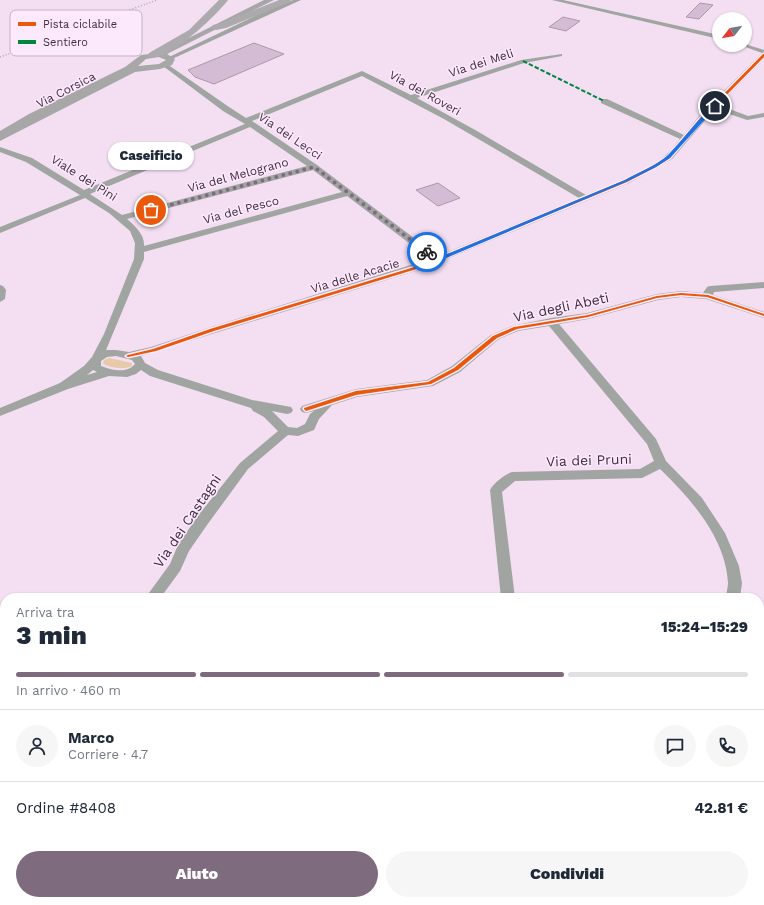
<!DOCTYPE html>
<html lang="it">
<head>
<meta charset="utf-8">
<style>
  body { margin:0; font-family:"Work Sans",sans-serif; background:#f6f6f7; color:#1f2937; height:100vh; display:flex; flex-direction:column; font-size:15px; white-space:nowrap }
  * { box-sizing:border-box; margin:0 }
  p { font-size:13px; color:#747a83 }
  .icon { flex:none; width:22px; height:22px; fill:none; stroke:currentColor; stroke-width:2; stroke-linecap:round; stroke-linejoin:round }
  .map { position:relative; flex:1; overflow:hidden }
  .details { position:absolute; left:0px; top:593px; width:764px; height:312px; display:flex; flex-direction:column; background:#fff; border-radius:16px 16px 0 0; box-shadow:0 1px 3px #0004 }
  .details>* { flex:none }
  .needle { width:26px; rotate:239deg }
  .controls { position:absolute; left:712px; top:12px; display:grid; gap:8px }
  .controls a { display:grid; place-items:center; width:40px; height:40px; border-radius:50%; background:#fff; box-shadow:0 1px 3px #0004; font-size:20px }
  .pin { position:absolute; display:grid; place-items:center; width:34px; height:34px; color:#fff; margin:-17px; border:2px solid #fff; border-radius:50%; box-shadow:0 1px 4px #0007 }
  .courier { position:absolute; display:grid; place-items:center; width:40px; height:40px; margin:-20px; border:3px solid #1a73e8; border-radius:50%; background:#fff; color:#222; box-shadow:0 1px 5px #0007 }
  .bubble { position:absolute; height:28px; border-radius:14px; background:#fff; box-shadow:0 1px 3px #0004; font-size:13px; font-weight:800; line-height:28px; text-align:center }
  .headline em { font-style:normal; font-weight:800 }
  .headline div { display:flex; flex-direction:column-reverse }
  .headline { display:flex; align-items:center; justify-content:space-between; height:68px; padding:0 16px }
  h1 { font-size:26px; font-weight:800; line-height:30px }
  .bar { display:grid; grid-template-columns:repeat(4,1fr); gap:6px 4px; align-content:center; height:48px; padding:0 16px }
  .bar i { height:5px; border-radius:3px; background:#e0e1e3 }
  .bar .on { background:#7f6b7e }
  .bar p { grid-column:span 4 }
  .line { display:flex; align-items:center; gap:10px; padding:0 16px; border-top:1px solid #e0e1e3 }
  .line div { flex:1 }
  .round { display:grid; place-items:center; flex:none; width:42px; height:42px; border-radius:21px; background:#f6f6f7 }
  .action { display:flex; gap:8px; margin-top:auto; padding:8px 16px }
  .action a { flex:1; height:46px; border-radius:24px; background:#7f6b7e; color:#fff; font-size:16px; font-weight:800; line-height:46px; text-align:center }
  .action a+a { background:#f6f6f7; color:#1f2937 }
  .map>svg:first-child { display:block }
  .green { fill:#e7cba8 }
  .building { fill:#d5bcd5; stroke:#ab99aa }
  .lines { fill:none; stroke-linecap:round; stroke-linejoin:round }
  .minor { fill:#a1a5a2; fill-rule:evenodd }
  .major { fill:#a7a7a7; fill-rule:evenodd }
  .highway { fill:#adaaae; fill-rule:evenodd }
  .rail { stroke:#b2aab1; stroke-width:1.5; stroke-dasharray:1 2; stroke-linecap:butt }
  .quiet { stroke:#00873e; stroke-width:2; stroke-dasharray:4.5 2; stroke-linecap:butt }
  .cycleway-casing { stroke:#fde9fc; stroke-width:3 }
  .cycleway { fill:#e8590c; fill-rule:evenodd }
  .route { fill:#1a73e8 }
  .done { stroke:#7f6b7e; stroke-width:4; stroke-dasharray:0 7.2 }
  .labels { text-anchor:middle; stroke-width:3; stroke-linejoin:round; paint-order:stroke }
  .far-street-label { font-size:12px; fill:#402d40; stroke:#fde9fc }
  .street-label { font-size:14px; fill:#402d40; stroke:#fde9fc }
  .key { fill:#fde9fc; stroke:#c4b1c4; stroke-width:1 }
  .key-label { font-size:11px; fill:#402d40 }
</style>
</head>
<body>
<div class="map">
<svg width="764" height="905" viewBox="0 0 764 905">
  <rect width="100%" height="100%" fill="#f3def2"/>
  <!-- green -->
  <g class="green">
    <path d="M 109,358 L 132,363 L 132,366 C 126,370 108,368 103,363 L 104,360 Z"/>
    <path d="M 764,785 L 764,905 L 25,905 L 66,900 L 759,900 L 759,786 Z"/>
  </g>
  <!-- building -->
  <g class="building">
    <path d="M 700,3 L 713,5 L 699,19 L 686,17 Z"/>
    <path d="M 563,17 L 580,21 L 566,31 L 549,27 Z"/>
    <path d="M 254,43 L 284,54 L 214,84 L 195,77 L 188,70 Z"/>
    <path d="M 438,183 L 460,198 L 438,206 L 416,190 Z"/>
  </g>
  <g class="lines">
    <!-- minor -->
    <g class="minor">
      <path d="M 293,0 L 301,0 L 172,59 L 167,58 L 261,13 Z"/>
      <path d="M 552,0 L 563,0 L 719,35 L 719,39 Z"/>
      <path d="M 745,44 L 764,50 L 764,59 L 719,105 L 748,116 L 764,113 L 764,117 L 747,120 L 715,109 L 672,159 L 629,183 L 425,268 L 141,356 L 145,363 L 158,370 L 252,400 L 291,407 L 293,410 L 291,413 L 287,414 L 272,411 L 288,427 L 297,428 L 305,424 L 310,414 L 314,411 L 306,413 L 302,412 L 300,409 L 302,406 L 356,389 L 427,380 L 452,366 L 491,335 L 512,326 L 551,318 L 587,313 L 657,294 L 681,291 L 703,293 L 707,287 L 710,286 L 764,282 L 764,288 L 714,292 L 713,295 L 764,312 L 764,318 L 706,299 L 681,297 L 658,300 L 588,319 L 559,324 L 656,439 L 666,461 L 702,498 L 725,533 L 739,566 L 742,583 L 740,598 L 726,598 C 726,593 728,588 728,583 C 726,538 690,498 660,469 L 642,478 L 515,481 L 502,492 L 515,598 L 501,598 L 490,490 C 494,483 504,475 512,472 L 640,469 L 654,461 L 647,444 L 549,326 L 518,331 L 499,339 L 460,372 L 433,386 L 357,397 L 332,405 L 319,419 L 314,430 L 298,436 L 288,435 L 248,469 L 207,525 L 189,551 L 180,571 L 161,597 L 162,598 L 146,597 L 170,564 L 178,545 L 197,517 L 240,463 L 278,431 L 264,417 L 253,411 L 251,408 L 150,376 L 141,370 L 136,374 L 127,377 L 109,376 L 68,389 L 0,416 L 0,408 L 60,383 L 84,366 L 92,357 L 104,334 L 134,259 L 135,243 L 130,231 L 109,213 L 85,198 L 0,233 L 0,227 L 80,195 L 26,162 L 0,152 L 0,147 L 32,158 L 84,190 L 245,124 L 223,111 L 163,66 L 163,64 L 167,64 L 229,107 L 246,118 L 362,71 L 411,95 L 521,60 L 562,54 L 562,56 L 524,63 L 417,98 L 477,131 L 586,195 C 610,185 646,172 666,155 C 671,151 676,144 680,139 L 601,103 L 601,99 L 607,99 L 684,135 L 700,115 L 762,53 L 740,45 L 745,45 ZM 362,76 L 444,119 L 579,198 L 438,256 L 317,165 L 252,121 ZM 250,127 L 307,166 L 122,215 L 90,194 ZM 313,170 L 342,192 L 144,246 C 145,235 135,226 127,219 ZM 347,196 L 430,259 L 208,328 L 151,347 L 129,352 L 116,350 L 106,350 L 144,259 L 144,252 ZM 116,356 L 132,360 L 135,364 C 127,374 111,370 101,366 L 101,361 L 107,357 ZM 93,370 L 97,372 L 87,375 Z"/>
      <path d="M 0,285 L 3,286 L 6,290 L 5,299 L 0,302 Z"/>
    </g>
    <!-- major -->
    <path class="major" d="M 264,0 L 274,0 L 167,54 L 175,59 L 172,65 L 160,69 L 135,72 L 0,141 L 0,131 L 29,114 L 125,67 L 141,55 L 159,53 ZM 159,57 L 166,60 L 159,64 L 138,66 L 146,59 Z"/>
    <!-- highway -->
    <g class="highway">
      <path d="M 219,0 L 228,0 C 217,15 168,62 149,57 L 148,55 L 149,53 L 189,30 Z"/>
      <path d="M 279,0 L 291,0 L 290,2 L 226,28 L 216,30 L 211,27 L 213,25 L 221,23 Z"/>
    </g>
    <!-- rail -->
    <path class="rail" d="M 0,57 L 157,0"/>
    <!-- quiet -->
    <path class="quiet" d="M 523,61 L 604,101"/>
    <defs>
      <g id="cycleway">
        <path d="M 763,54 L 764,54 L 764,57 L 704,118 L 670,158 L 656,167 L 627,182 L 423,267 L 214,331 L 156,351 L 128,357 L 126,356 L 128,355 L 153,349 L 210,329 L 421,265 L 625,180 L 654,165 L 668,156 L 702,116 Z"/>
        <path d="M 681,293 L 708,295 L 764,314 L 764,316 L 707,297 L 681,295 L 657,298 L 588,317 L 517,329 L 497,338 L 458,370 L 431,384 L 356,395 L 306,411 L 304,409 L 304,408 L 356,391 L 428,382 L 454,368 L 493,336 L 514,327 L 588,315 L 657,296 Z"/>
      </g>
    </defs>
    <!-- cycleway casing -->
    <use href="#cycleway" class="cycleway-casing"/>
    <!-- cycleway -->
    <use href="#cycleway" class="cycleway"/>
  </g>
  <!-- route -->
  <path class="route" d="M 713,105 L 717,106 L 670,158 L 656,167 L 628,181 L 439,261 L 435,261 L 425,252 L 429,251 L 438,258 L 625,180 C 639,172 656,166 668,155 C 684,139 697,120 713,105 Z"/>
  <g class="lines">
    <!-- done -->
    <path class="done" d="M 151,210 L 314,167 L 427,252"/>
  </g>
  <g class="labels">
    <!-- far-street labels -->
    <g class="far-street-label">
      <text transform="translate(481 63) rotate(-18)" y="4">Via dei Meli</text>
      <text transform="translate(66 90) rotate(-27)" y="4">Via Corsica</text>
      <text transform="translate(425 93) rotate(29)" y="4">Via dei Roveri</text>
      <text transform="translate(290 136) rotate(34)" y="4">Via dei Lecci</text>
      <text transform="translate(238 175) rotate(-15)" y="4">Via del Melograno</text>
      <text transform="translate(84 178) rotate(32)" y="4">Viale dei Pini</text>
      <text transform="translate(241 210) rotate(-15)" y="4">Via del Pesco</text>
      <text transform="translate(355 276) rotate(-17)" y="4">Via delle Acacie</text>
    </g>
    <!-- street labels -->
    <g class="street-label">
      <text transform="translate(561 307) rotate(-12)" y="5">Via degli Abeti</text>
      <text transform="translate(589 460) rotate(-2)" y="5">Via dei Pruni</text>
      <text transform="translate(187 521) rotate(-56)" y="5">Via dei Castagni</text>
    </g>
  </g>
  <!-- legend -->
  <rect x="10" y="10" width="132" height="46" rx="6" class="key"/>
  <rect x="18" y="22" width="18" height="4" fill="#e8590c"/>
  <rect x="18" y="40" width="18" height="4" fill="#00873e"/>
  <g class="key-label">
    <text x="43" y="28">Pista ciclabile</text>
    <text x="43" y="46">Sentiero</text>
  </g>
</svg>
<div class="controls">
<a><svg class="needle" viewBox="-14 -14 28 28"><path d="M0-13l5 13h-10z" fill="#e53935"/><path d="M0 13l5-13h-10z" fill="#747a83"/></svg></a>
</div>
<div class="pin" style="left:151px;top:210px;background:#ea580c"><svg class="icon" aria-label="bag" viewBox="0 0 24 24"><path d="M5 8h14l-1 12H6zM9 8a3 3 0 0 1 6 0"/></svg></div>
<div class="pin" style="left:715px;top:106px;background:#1f2937"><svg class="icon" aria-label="home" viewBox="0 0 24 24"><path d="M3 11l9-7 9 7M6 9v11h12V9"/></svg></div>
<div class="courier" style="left:427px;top:252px"><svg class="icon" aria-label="bike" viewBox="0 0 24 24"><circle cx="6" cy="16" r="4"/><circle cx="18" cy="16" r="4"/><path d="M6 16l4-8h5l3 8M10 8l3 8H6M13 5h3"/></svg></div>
<div class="bubble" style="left:108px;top:142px;width:86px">Caseificio</div>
<section class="details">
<div class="headline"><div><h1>3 min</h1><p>Arriva tra</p></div><em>15:24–15:29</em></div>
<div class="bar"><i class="on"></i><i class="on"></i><i class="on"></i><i></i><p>In arrivo · 460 m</p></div>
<div class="line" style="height:72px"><a class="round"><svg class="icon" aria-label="person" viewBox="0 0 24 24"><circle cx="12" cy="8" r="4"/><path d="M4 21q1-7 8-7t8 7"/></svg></a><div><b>Marco</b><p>Corriere · 4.7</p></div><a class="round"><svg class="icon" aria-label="chat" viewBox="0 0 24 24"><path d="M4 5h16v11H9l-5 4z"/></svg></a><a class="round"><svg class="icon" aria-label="phone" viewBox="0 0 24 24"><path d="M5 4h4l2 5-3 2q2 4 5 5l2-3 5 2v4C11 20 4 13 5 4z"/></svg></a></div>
<div class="line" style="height:52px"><div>Ordine #8408</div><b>42.81 €</b></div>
<div class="action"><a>Aiuto</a><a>Condividi</a></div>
</section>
</div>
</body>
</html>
